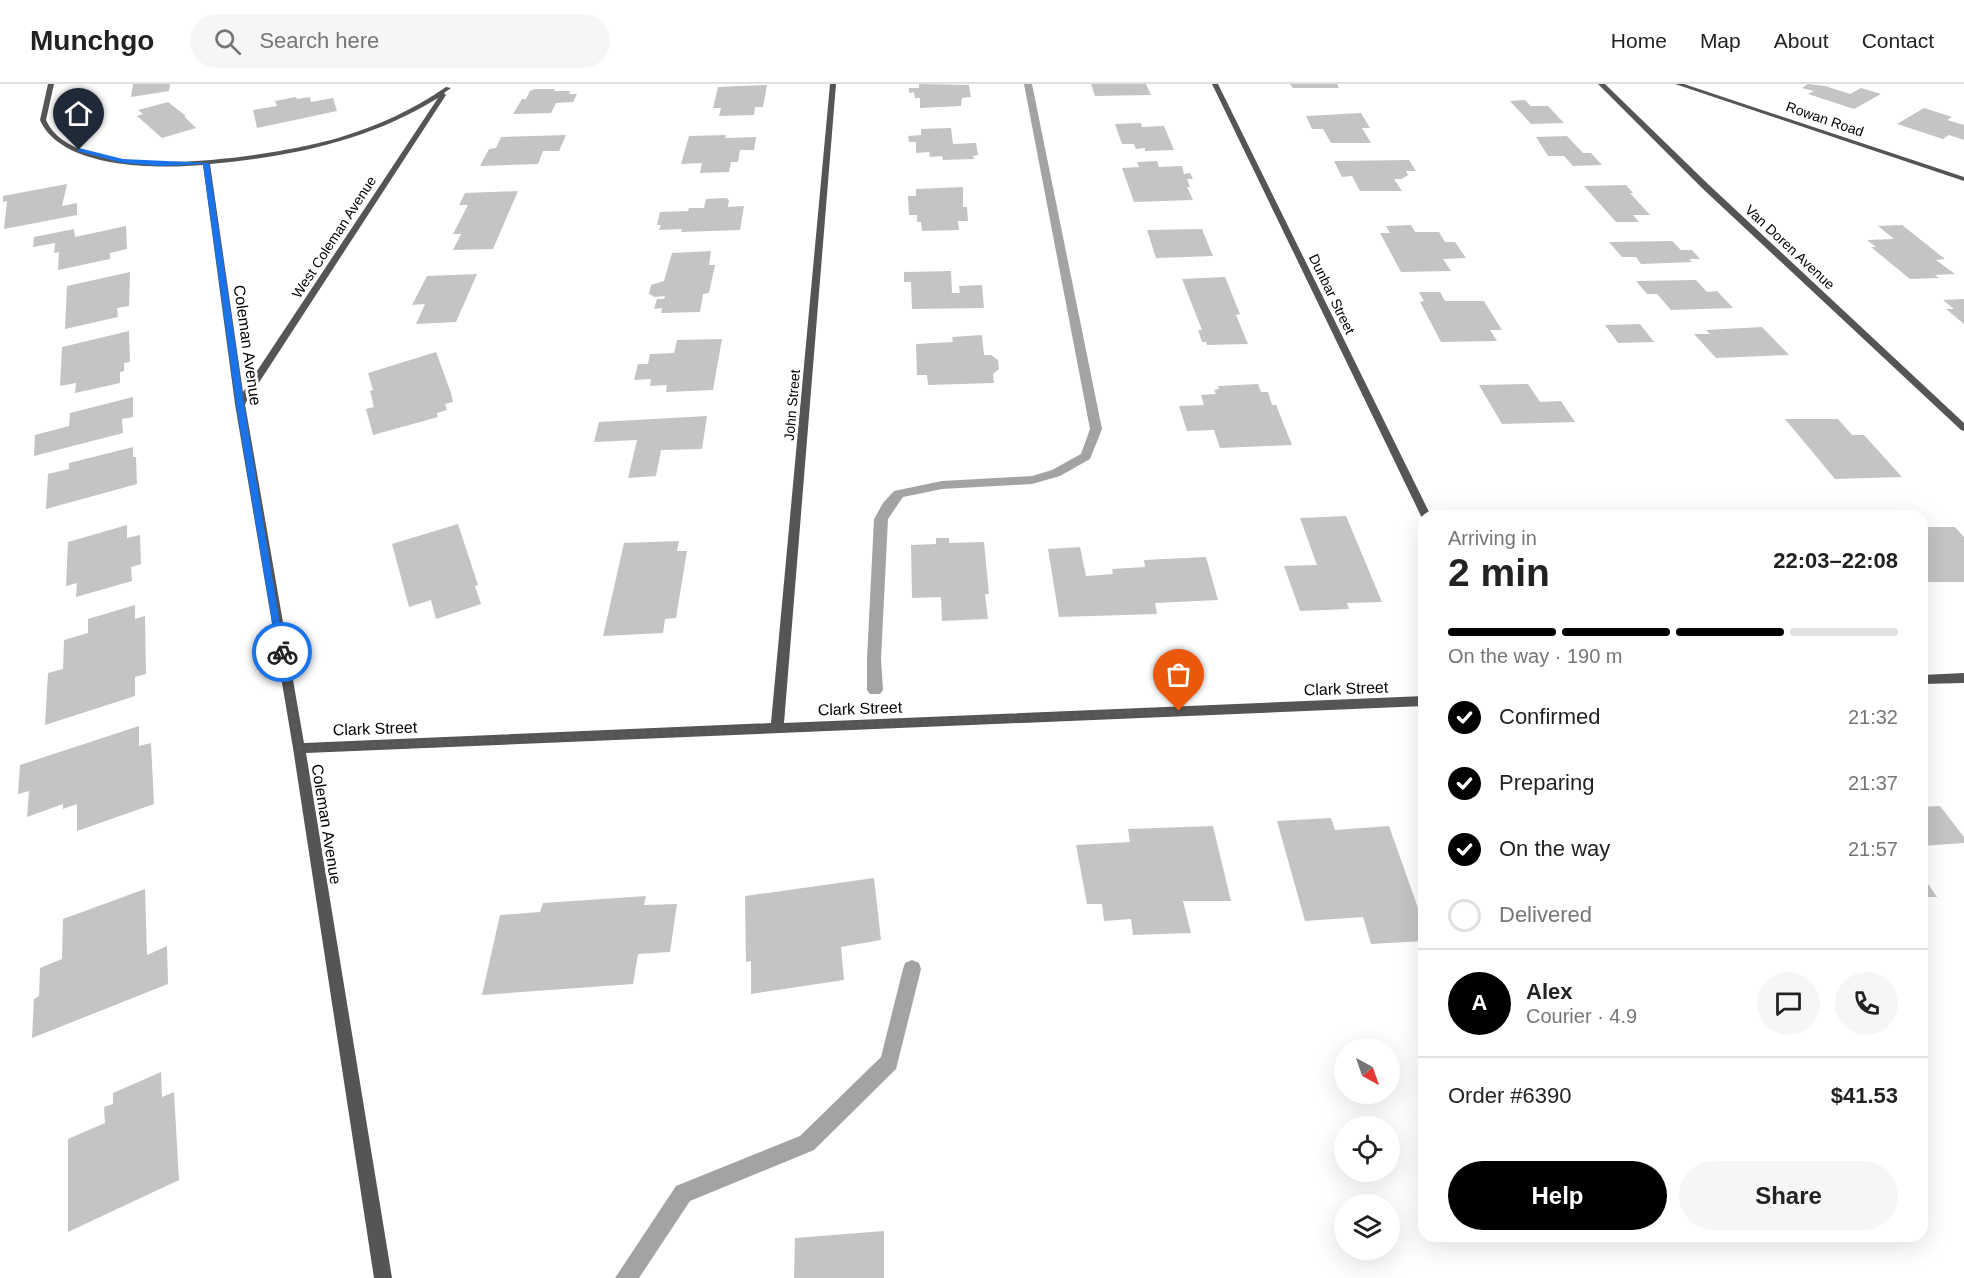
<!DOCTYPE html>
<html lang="en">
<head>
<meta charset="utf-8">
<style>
  body { margin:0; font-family:Helvetica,sans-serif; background:#f6f6f6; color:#222; height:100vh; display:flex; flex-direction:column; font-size:22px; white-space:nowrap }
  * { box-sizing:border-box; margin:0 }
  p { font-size:20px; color:#767676 }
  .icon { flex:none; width:33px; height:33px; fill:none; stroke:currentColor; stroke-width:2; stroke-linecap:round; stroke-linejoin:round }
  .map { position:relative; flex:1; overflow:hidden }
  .sheet { position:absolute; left:1418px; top:426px; width:510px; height:732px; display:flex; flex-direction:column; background:#fff; border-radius:18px; box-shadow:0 6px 24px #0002 }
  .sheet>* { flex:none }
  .needle { width:39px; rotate:140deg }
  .tools { position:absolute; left:1334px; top:954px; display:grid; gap:12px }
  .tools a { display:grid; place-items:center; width:66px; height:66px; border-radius:50%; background:#fff; box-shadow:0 6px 24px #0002; font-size:30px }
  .pin { position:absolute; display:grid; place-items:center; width:51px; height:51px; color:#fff; margin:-62px -26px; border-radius:50% 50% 50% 0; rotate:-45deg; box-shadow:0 0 6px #0007 }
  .pin .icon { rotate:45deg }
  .courier { position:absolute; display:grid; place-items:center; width:60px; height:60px; margin:-30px; border:4px solid #1a73e8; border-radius:50%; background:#fff; color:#222; box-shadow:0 2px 8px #0007 }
  .headline em { font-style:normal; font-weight:600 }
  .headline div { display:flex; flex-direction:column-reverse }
  .headline { display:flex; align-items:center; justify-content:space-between; height:102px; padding:0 30px }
  h1 { font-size:39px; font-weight:600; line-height:45px }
  .bar { display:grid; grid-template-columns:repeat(4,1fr); gap:9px 6px; align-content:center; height:72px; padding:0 30px }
  .bar i { height:8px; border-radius:4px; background:#e0e0e0 }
  .bar .current { background:#000 }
  .bar p { grid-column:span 4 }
  .line { display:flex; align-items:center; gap:15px; padding:0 30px; border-top:2px solid #e0e0e0 }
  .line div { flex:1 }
  .round { display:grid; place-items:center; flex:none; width:63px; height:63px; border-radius:32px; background:#f6f6f6 }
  ol { padding:0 30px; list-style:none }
  li { display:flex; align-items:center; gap:18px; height:66px }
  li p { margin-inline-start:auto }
  li .icon { padding:6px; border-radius:50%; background:#000; color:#fff; stroke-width:4 }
  li:last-child { color:#767676 }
  li i { width:33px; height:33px; border:3px solid #e0e0e0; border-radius:50% }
  .primary-button { display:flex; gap:12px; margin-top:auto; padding:12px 30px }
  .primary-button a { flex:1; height:69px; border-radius:36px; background:#000; color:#fff; font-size:24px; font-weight:600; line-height:69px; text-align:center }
  .primary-button a+a { background:#f6f6f6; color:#222 }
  header { display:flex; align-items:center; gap:36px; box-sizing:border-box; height:84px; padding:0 30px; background:#fff; border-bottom:2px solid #e0e0e0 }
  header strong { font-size:28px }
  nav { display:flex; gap:33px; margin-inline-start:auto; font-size:21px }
  .search { width:420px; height:54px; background:#f6f6f6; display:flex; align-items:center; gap:15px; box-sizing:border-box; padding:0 21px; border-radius:33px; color:#767676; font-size:22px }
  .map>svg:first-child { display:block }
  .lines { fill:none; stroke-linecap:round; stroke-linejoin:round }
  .stream { fill:#a3a3a3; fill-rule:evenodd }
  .building { fill:#c4c4c4 }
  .street { fill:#555; fill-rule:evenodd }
  .route { fill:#1a73e8 }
  .done { stroke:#595959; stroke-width:6; stroke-dasharray:0 10.8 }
  .labels { text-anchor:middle; stroke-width:6; stroke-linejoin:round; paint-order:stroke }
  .far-street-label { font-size:14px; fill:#000; stroke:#fff }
  .street-label { font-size:16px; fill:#000; stroke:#fff }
</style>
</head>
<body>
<header>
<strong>Munchgo</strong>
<div class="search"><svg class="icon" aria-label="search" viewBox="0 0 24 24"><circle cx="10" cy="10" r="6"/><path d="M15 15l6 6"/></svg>Search here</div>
<nav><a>Home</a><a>Map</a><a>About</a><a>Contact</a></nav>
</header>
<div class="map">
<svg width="1964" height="1194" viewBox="0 0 1964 1194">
  <rect width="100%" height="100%" fill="#fff"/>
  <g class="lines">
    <!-- stream -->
    <g class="stream">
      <path d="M 1024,0 L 1032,0 L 1102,345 L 1090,375 L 1060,392 L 1032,400 L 942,405 L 903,413 L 888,435 L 881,575 L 883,606 L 880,610 L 870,610 L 867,606 L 867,575 L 874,435 L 883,419 L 894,407 L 942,397 L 1032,392 L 1052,386 L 1081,370 L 1090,345 Z"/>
      <path d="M 912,876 L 919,879 L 921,885 L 896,985 L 814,1066 L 690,1117 L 639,1194 L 615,1194 L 676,1102 L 800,1052 L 881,973 L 903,885 L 905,879 Z"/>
    </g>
  </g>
  <!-- building -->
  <g class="building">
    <path d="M 133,0 L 170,0 L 169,7 L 131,13 Z"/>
    <path d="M 919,0 L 969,1 L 971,13 L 962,14 L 961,22 L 920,24 L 920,14 L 915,14 L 914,8 L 909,9 L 909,4 L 919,4 Z"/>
    <path d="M 1091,0 L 1146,0 L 1151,11 L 1095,12 Z"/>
    <path d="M 1290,0 L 1337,0 L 1339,4 L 1293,4 Z"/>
    <path d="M 1808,0 L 1825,2 L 1850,10 L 1861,4 L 1881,10 L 1854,25 L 1808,10 L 1814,7 L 1802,4 Z"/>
    <path d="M 767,1 L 763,23 L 755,23 L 754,31 L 719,32 L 721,24 L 713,24 L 718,3 Z"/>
    <path d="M 535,5 L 555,5 L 554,7 L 570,7 L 569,10 L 577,10 L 573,18 L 556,19 L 551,29 L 513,30 L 522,15 L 526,15 L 530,7 Z"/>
    <path d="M 296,13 L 297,15 L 310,13 L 311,18 L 333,14 L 337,27 L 257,44 L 253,26 L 277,22 L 275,17 Z"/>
    <path d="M 1525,16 L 1531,22 L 1548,22 L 1564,39 L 1531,40 L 1510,17 Z"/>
    <path d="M 168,18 L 186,32 L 184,32 L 196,44 L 162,54 L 137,32 L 143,30 L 138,26 Z"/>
    <path d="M 1924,24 L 1952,33 L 1947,36 L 1964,41 L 1964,56 L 1949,51 L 1943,55 L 1897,40 Z"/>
    <path d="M 1361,29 L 1370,44 L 1362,44 L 1371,59 L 1331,59 L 1323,45 L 1312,45 L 1306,32 Z"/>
    <path d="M 1141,39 L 1142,43 L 1164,42 L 1174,66 L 1145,67 L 1145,64 L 1136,65 L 1134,60 L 1122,60 L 1115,40 Z"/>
    <path d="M 951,44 L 953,60 L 976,59 L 978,71 L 973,72 L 974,75 L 943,76 L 942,72 L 930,73 L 929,68 L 916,69 L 916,58 L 909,58 L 908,52 L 921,51 L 921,45 Z"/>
    <path d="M 566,51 L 559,67 L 543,67 L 538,80 L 480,82 L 489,65 L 496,64 L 501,53 Z"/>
    <path d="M 726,51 L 725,54 L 756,53 L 754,66 L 740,66 L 738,78 L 731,78 L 729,88 L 700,89 L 702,79 L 681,80 L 689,52 Z"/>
    <path d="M 1567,52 L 1583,69 L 1591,69 L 1602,81 L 1573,82 L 1564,72 L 1548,72 L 1536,53 Z"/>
    <path d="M 1409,76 L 1416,87 L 1406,87 L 1408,91 L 1402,95 L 1394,95 L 1402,107 L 1360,107 L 1352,92 L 1342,93 L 1334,77 Z"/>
    <path d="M 1157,77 L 1159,83 L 1182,82 L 1184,90 L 1190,89 L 1193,95 L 1187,95 L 1190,103 L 1187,103 L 1193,116 L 1134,118 L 1122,84 L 1139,83 L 1137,78 Z"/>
    <path d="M 67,100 L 62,122 L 77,119 L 77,131 L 4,145 L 7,117 L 3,118 L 3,112 Z"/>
    <path d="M 1626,101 L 1633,109 L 1630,109 L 1650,131 L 1633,131 L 1639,138 L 1616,138 L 1584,102 Z"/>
    <path d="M 963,103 L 963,123 L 967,123 L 968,137 L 958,137 L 959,146 L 922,147 L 921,138 L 917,138 L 917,131 L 909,131 L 908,112 L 916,112 L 916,105 Z"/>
    <path d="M 518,107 L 493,165 L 453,166 L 461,150 L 453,150 L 468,121 L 459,121 L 465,109 Z"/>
    <path d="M 726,114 L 729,116 L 728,123 L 744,122 L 740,146 L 681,148 L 682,145 L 659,146 L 661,141 L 657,141 L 660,128 L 688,127 L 689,124 L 704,124 L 706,115 Z"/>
    <path d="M 1411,141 L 1415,148 L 1439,148 L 1445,158 L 1455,158 L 1466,174 L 1443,175 L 1451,187 L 1401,188 L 1380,149 L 1390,149 L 1386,142 Z"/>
    <path d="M 1902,141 L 1945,175 L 1936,176 L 1955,190 L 1935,191 L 1939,194 L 1910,195 L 1871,163 L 1876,163 L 1867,156 L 1894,155 L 1878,142 Z"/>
    <path d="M 126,142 L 127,165 L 110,169 L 110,175 L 58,186 L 59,168 L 54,169 L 55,159 L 33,163 L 34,153 L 74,145 L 75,153 Z"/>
    <path d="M 1202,145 L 1213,172 L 1156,174 L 1147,146 Z"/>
    <path d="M 1672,157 L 1681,166 L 1692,166 L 1700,175 L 1689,175 L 1692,178 L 1641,180 L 1636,173 L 1622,173 L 1609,158 Z"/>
    <path d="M 711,167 L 709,181 L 715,181 L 709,209 L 703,210 L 700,228 L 661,229 L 662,224 L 654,225 L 657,215 L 664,215 L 665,212 L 655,213 L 649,210 L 651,201 L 664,197 L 672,169 Z"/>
    <path d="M 951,187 L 952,209 L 960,209 L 959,202 L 982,201 L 984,224 L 912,225 L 911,198 L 904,198 L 904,188 Z"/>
    <path d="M 130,188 L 129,222 L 117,224 L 118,233 L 65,245 L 67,202 Z"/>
    <path d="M 477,190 L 456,238 L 416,240 L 425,220 L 412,221 L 427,192 Z"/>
    <path d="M 1225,193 L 1240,230 L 1236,231 L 1248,260 L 1207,261 L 1206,258 L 1202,258 L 1198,246 L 1202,246 L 1182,195 Z"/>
    <path d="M 1696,196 L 1707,208 L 1717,207 L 1733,224 L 1671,226 L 1657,210 L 1647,210 L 1636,197 Z"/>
    <path d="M 1419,208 L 1440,208 L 1445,217 L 1484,217 L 1502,246 L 1490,246 L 1497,257 L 1441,258 L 1420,218 L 1424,217 Z"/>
    <path d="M 1964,215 L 1964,240 L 1946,225 L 1954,225 L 1943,216 Z"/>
    <path d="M 1640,240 L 1654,258 L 1618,259 L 1605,241 Z"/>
    <path d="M 1762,243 L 1789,271 L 1716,274 L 1694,250 L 1710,250 L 1706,246 Z"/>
    <path d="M 129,247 L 130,278 L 124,279 L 124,287 L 120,288 L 120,299 L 75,309 L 76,299 L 60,302 L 62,263 Z"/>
    <path d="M 982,251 L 984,271 L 991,271 L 998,276 L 999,285 L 993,290 L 994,299 L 928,301 L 927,291 L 917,291 L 916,260 L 953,258 L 952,253 Z"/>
    <path d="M 722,255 L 713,306 L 666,308 L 667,301 L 650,302 L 651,295 L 634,296 L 638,280 L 648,280 L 650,270 L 674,269 L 677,256 Z"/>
    <path d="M 436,268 L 451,309 L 453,318 L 445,320 L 447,326 L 437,329 L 438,333 L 373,351 L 366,325 L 374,323 L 370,307 L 373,306 L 368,289 Z"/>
    <path d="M 1258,300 L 1261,308 L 1268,308 L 1272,321 L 1276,321 L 1292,361 L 1220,364 L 1214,346 L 1187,347 L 1179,322 L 1204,321 L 1201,311 L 1216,310 L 1214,306 L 1219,305 L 1218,302 Z"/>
    <path d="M 1528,300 L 1540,318 L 1561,317 L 1575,338 L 1502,340 L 1479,301 Z"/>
    <path d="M 133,313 L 133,333 L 122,335 L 123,349 L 34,372 L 35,351 L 69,342 L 70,329 Z"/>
    <path d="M 707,332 L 702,365 L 661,366 L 656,392 L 628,394 L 637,356 L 594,358 L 599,338 Z"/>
    <path d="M 1785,335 L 1838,335 L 1852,351 L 1864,351 L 1902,393 L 1835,395 Z"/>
    <path d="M 133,363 L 133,373 L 136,373 L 137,400 L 46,425 L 48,390 L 69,385 L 69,379 Z"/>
    <path d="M 1346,432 L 1382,518 L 1347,519 L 1349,525 L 1300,527 L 1284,482 L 1317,481 L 1300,434 Z"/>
    <path d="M 458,440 L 478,501 L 475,502 L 481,520 L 436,535 L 431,516 L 409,523 L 392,460 Z"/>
    <path d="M 127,441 L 127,454 L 140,451 L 141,480 L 131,483 L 132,497 L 76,513 L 77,499 L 66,502 L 68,458 Z"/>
    <path d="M 1922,443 L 1955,443 L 1964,453 L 1964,498 L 1922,498 L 1922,477 L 1925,477 L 1922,473 Z"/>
    <path d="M 936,454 L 949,454 L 949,459 L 984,458 L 989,510 L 985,510 L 988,535 L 942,537 L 941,513 L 912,514 L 911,461 L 936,460 Z"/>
    <path d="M 679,457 L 677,467 L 687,467 L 676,534 L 665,535 L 663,549 L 603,552 L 624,459 Z"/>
    <path d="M 1080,463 L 1086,492 L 1113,490 L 1112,485 L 1145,483 L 1144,476 L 1206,473 L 1218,516 L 1155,519 L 1157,530 L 1059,533 L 1048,465 Z"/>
    <path d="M 135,521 L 135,535 L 145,532 L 146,590 L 135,593 L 135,612 L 45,641 L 48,589 L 63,585 L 64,556 L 88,549 L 88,535 Z"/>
    <path d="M 139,642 L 139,662 L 151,659 L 154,720 L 77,747 L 77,720 L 63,725 L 63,720 L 27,733 L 29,707 L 18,710 L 20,681 Z"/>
    <path d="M 1940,722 L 1964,753 L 1964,759 L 1922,762 L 1922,723 Z"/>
    <path d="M 1331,734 L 1335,746 L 1389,742 L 1424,841 L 1424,857 L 1371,860 L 1363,833 L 1305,837 L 1277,737 Z"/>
    <path d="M 1213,742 L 1231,817 L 1183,817 L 1191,849 L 1133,851 L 1131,835 L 1104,837 L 1102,820 L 1087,820 L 1076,761 L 1130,758 L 1128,745 Z"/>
    <path d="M 1922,791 L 1937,813 L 1922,813 Z"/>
    <path d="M 874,794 L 881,856 L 841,863 L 844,896 L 751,910 L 751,877 L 746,878 L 745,812 Z"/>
    <path d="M 145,805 L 147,871 L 167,862 L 168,900 L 32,954 L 34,915 L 39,912 L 40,884 L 62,875 L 63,835 Z"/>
    <path d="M 646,812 L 644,821 L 677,820 L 670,868 L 638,870 L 633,900 L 482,911 L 500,831 L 540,828 L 543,819 Z"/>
    <path d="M 161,988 L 162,1013 L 174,1008 L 179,1096 L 68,1148 L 68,1055 L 105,1039 L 104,1023 L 113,1020 L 113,1009 Z"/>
    <path d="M 884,1147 L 884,1194 L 794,1194 L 795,1154 Z"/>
  </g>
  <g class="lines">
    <!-- street -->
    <g class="street">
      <path d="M 48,0 L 54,0 L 46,36 C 77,106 280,71 338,54 C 377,42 413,26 446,3 L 451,4 L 444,9 L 446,11 L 245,320 L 304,659 L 771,639 L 830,0 L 836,0 L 784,639 L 1424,612 L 1424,622 L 306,669 L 392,1194 L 374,1194 L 293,664 L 235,320 L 203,81 C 158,85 61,85 40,36 ZM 438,14 L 243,308 L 210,80 C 289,73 369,57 438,14 Z"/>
      <path d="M 1212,0 L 1218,0 L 1431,432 L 1424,432 L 1424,435 L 1421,432 Z"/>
      <path d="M 1598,0 L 1605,0 L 1708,100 L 1964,339 L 1964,347 L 1961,346 L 1702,104 Z"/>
      <path d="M 1675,0 L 1684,0 L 1964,93 L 1964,97 Z"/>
      <path d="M 1964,589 L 1964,599 L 1922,600 L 1922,591 Z"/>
    </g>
  </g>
  <!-- route -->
  <path class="route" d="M 79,64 L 123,75 L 209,79 L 244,320 L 285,571 L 282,572 L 277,568 L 236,320 L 203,80 L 162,82 L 123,79 L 77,67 Z"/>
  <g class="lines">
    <!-- done -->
    <path class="done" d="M 282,568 L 299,664 L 1179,627"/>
  </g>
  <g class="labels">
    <!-- far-street labels -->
    <g class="far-street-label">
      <text transform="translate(1825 35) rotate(19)" y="5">Rowan Road</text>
      <text transform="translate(334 153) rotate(-57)" y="5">West Coleman Avenue</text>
      <text transform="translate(1790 163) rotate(43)" y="5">Van Doren Avenue</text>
      <text transform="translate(1332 210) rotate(64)" y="5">Dunbar Street</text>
      <text transform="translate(792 321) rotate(-85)" y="5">John Street</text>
    </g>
    <!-- street labels -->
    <g class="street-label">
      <text transform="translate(248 261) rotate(82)" y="6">Coleman Avenue</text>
      <text transform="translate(1346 604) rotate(-2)" y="6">Clark Street</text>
      <text transform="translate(860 624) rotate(-2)" y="6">Clark Street</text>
      <text transform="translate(375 644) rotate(-2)" y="6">Clark Street</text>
      <text transform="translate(327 740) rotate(81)" y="6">Coleman Avenue</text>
    </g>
  </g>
</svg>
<div class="tools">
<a><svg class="needle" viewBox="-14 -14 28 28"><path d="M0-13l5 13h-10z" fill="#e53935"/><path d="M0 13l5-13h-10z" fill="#767676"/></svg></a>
<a><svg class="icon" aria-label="locate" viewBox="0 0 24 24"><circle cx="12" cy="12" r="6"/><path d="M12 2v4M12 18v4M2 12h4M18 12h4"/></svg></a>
<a><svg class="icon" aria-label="layers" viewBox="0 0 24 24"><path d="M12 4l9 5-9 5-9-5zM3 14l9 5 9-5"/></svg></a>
</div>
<div class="pin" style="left:1179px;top:627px;background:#ea580c"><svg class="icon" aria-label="bag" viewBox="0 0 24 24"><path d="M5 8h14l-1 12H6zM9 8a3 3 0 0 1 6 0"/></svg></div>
<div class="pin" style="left:79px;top:66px;background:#1f2937"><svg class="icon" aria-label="home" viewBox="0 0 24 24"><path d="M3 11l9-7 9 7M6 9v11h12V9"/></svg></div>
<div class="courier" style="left:282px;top:568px"><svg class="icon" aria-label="bike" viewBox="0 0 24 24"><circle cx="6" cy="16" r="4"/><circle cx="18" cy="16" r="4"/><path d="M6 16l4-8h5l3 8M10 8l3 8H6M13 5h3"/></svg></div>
<section class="sheet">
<div class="headline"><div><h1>2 min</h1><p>Arriving in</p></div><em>22:03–22:08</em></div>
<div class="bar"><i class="current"></i><i class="current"></i><i class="current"></i><i></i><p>On the way · 190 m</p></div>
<ol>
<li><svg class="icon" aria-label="check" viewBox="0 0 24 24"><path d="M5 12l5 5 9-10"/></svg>Confirmed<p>21:32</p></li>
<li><svg class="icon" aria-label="check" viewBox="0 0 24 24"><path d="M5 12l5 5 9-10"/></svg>Preparing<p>21:37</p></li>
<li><svg class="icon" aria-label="check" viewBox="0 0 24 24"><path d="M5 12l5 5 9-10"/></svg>On the way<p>21:57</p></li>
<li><i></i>Delivered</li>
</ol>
<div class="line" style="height:108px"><b class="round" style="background:#000;color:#fff">A</b><div><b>Alex</b><p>Courier · 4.9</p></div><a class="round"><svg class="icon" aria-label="chat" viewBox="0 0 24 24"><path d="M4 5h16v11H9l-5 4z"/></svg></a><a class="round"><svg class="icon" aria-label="phone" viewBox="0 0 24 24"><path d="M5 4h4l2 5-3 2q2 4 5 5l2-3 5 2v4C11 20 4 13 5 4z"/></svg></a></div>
<div class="line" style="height:78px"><div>Order #6390</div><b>$41.53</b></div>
<div class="primary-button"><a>Help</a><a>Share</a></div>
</section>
</div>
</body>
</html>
